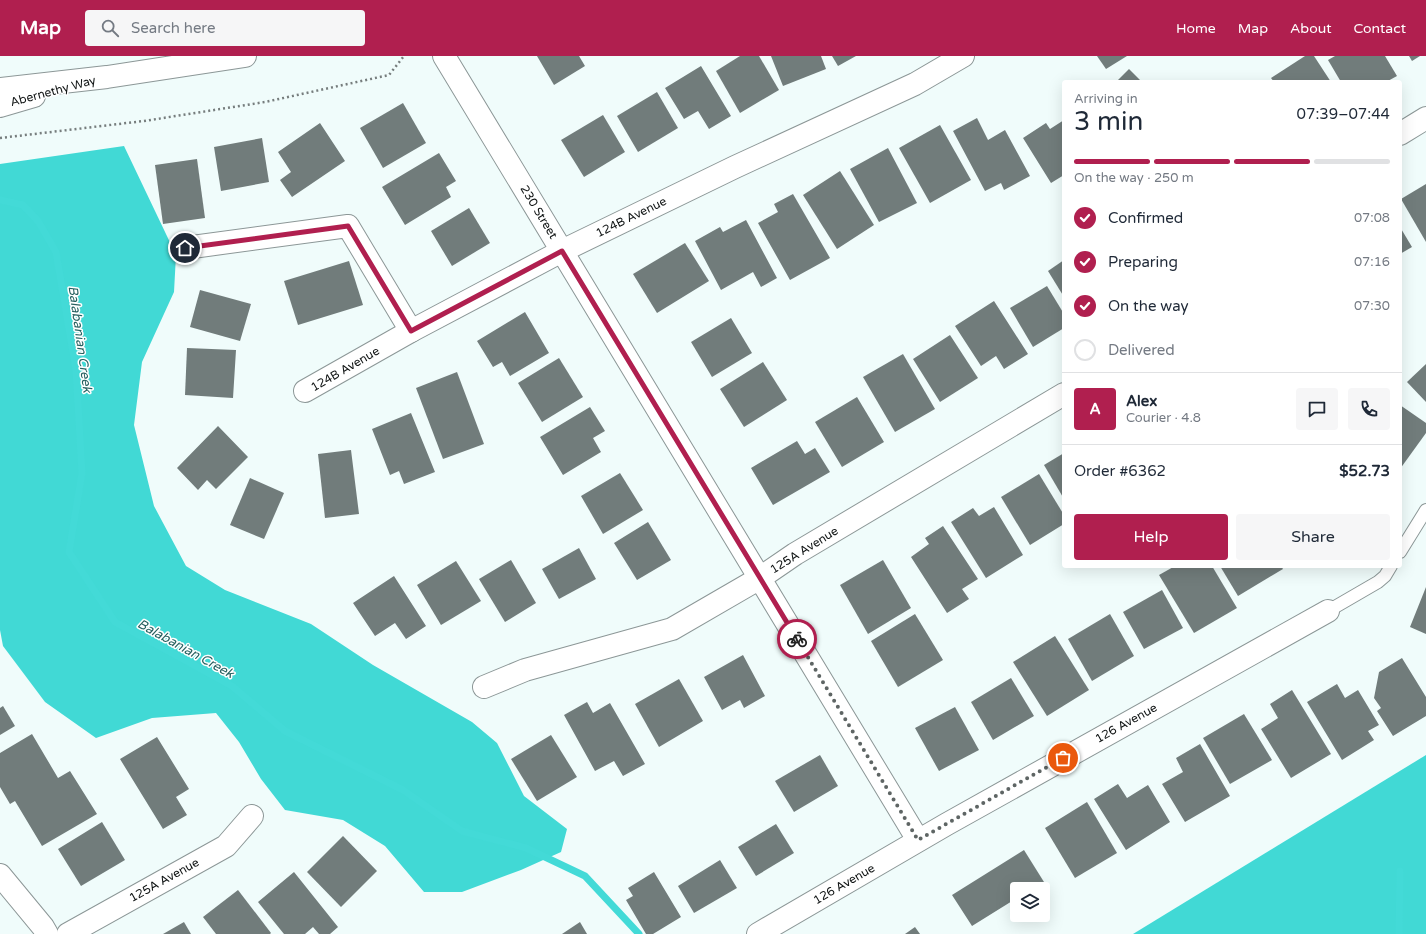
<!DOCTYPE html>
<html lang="en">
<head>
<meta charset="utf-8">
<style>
  body { margin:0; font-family:"Varela Round",sans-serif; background:#f6f6f7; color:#1f2937; height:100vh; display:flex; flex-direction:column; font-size:15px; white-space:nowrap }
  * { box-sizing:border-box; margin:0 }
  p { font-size:13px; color:#747a83 }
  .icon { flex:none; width:22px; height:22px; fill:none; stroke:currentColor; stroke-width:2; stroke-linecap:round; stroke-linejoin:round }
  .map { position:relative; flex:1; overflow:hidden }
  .sheet { position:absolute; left:1062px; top:24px; width:340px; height:488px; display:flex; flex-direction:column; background:#fff; border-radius:4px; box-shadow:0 4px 16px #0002 }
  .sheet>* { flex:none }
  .fabs { position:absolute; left:1010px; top:826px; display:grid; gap:8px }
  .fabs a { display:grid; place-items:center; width:40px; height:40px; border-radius:4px; background:#fff; box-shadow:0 4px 16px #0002; font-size:20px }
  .pin { position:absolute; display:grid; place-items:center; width:34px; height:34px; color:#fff; margin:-17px; border:2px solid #fff; border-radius:50%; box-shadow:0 1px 4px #0007 }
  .courier { position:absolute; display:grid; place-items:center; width:40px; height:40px; margin:-20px; border:3px solid #b01f4f; border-radius:50%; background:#fff; color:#222; box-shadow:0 1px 5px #0007 }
  .summary em { font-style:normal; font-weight:600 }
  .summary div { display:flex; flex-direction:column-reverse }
  .summary { display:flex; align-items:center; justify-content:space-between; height:68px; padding:0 12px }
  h1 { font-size:26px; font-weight:600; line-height:30px }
  .bar { display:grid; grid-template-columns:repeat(4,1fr); gap:6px 4px; align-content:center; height:48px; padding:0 12px }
  .bar i { height:5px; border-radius:3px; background:#e0e1e3 }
  .bar .on { background:#b01f4f }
  .bar p { grid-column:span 4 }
  .line { display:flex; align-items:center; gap:10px; padding:0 12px; border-top:1px solid #e0e1e3 }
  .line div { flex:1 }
  .round { display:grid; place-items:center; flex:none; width:42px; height:42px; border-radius:4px; background:#f6f6f7 }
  ol { padding:0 12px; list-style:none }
  li { display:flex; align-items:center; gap:12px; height:44px }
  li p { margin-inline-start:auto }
  li .icon { padding:4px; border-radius:50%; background:#b01f4f; color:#fff; stroke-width:4 }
  li:last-child { color:#747a83 }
  li i { width:22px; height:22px; border:2px solid #e0e1e3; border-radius:50% }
  .primary-button { display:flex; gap:8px; margin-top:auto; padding:8px 12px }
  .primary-button a { flex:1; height:46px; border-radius:4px; background:#b01f4f; color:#fff; font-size:16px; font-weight:600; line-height:46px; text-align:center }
  .primary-button a+a { background:#f6f6f7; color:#1f2937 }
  header { display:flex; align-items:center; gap:24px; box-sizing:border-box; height:56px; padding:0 20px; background:#b01f4f; color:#fff }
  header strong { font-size:19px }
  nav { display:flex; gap:22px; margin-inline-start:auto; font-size:14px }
  .search { width:280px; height:36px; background:#f6f6f7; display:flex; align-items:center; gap:10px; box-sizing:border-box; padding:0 14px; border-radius:4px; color:#747a83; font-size:15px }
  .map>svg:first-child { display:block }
  .forest { fill:#41d9d5 }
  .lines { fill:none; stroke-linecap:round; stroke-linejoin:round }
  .stream { stroke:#43dad7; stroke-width:7 }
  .building { fill:#717c7b }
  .service-casing { stroke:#8c9797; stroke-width:14 }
  .minor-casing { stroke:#8c9797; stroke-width:24 }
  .secondary-casing { stroke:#8c9797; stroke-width:24 }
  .path { stroke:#767d7d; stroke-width:2.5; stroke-dasharray:2 3; stroke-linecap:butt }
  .service { stroke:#fff; stroke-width:12 }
  .minor { stroke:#fff; stroke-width:22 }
  .secondary { stroke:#fff; stroke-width:22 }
  .done { stroke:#5e6564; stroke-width:4; stroke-dasharray:0 7.2 }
  .route { stroke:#b01f4f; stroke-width:5 }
  .labels { text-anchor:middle; stroke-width:3; stroke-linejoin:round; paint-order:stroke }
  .street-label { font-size:12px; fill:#0f1313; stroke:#fff }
  .water-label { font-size:13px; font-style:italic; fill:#266160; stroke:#fff }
</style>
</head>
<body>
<header>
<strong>Map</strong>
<div class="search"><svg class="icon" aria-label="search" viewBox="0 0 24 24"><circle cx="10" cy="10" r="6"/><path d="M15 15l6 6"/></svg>Search here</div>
<nav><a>Home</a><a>Map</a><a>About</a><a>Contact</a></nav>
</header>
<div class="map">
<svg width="1426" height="878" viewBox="0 0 1426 878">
  <rect width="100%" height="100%" fill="#f0fcfb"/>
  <!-- forest -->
  <g class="forest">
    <path d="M 124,90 L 176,199 L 174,236 L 142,306 L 134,369 L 154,450 L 186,510 L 225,534 L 311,568 L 373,609 L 472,666 L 497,687 L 524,740 L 567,773 L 561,796 L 521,814 L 462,836 L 424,836 L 385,790 L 343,764 L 285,754 L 261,723 L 239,686 L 216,657 L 152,662 L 96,682 L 45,646 L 3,590 L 0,574 L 0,108 Z"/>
    <path d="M 1426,699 L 1426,878 L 1133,878 Z"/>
  </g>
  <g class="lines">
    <!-- stream -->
    <g class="stream">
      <path d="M 0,144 L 23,149 L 38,165 L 56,196 L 76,314 L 82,417 L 69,496 L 115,566 L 232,630 L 285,675 L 403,734 L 462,775 L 526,792 L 585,820 L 639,878"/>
      <path d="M 1399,878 L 1400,815"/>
    </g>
  </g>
  <!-- building -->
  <g class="building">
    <path d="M 537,0 L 579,0 L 585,10 L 554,29 Z"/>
    <path d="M 740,0 L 759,0 L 779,34 L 740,57 L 716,15 Z"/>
    <path d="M 771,0 L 821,0 L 826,13 L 783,30 Z"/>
    <path d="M 832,0 L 856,0 L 838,10 Z"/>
    <path d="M 1097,0 L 1127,0 L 1106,13 Z"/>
    <path d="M 1305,0 L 1314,0 L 1331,26 L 1274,26 L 1271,22 Z"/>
    <path d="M 1335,0 L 1385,0 L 1397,20 L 1386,26 L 1341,26 L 1328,4 Z"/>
    <path d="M 1409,0 L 1420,0 L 1412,5 Z"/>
    <path d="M 701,10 L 731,60 L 709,73 L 698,55 L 684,63 L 665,32 Z"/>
    <path d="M 1129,13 L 1142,26 L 1116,26 Z"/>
    <path d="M 657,36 L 678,72 L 638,96 L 617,60 Z"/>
    <path d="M 403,47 L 426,87 L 383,112 L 360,72 Z"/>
    <path d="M 603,59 L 625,96 L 584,121 L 561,84 Z"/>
    <path d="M 977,62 L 988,84 L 1005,74 L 1030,120 L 1004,134 L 1001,127 L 985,135 L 953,75 Z"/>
    <path d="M 1064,64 L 1064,119 L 1051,127 L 1023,82 L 1046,67 L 1050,73 Z"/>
    <path d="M 320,67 L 345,105 L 292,141 L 280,124 L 291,116 L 278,96 Z"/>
    <path d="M 940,69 L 971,124 L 930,147 L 899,92 Z"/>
    <path d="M 262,82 L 269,126 L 221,135 L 214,91 Z"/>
    <path d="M 888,92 L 917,147 L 879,166 L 850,113 Z"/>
    <path d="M 439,97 L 456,125 L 446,131 L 451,141 L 405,169 L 382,131 Z"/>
    <path d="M 197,103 L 205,162 L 163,168 L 155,109 Z"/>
    <path d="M 840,115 L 874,169 L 837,193 L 803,139 Z"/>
    <path d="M 1426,128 L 1426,186 L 1401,143 Z"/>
    <path d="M 793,138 L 830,202 L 790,224 L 758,167 L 778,156 L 774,148 Z"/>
    <path d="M 469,152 L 490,187 L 452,210 L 431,175 Z"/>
    <path d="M 746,164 L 777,222 L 761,231 L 753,216 L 721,234 L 695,185 L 720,171 L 723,176 Z"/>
    <path d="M 1400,171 L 1412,191 L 1400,198 Z"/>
    <path d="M 685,187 L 709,225 L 657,257 L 633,218 Z"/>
    <path d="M 1064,204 L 1064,241 L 1048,215 Z"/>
    <path d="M 349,205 L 363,249 L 298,269 L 284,225 Z"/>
    <path d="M 1047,230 L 1064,258 L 1064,272 L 1033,291 L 1010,252 Z"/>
    <path d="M 200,234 L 251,248 L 240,285 L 190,271 Z"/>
    <path d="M 994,245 L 1028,298 L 1004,313 L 996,300 L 981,310 L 955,270 Z"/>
    <path d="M 525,256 L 549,297 L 510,320 L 502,306 L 493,311 L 477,285 Z"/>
    <path d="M 731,262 L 752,297 L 712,321 L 691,286 Z"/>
    <path d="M 950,279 L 978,322 L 940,346 L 913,303 Z"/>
    <path d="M 187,292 L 236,294 L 233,342 L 185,339 Z"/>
    <path d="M 903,298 L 935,353 L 895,376 L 863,321 Z"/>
    <path d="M 559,302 L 583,341 L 542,366 L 518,327 Z"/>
    <path d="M 763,306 L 787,344 L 744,371 L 720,333 Z"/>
    <path d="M 1426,308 L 1426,346 L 1407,326 Z"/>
    <path d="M 457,316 L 484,388 L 443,403 L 416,332 Z"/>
    <path d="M 857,341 L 884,386 L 842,411 L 815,366 Z"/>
    <path d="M 1400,349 L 1426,367 L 1426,377 L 1400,413 Z"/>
    <path d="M 590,351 L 605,375 L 593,382 L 601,396 L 563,419 L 540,381 Z"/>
    <path d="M 411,357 L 435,416 L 404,428 L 399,415 L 390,419 L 372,373 Z"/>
    <path d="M 218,370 L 248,401 L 216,433 L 207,424 L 198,434 L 177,412 Z"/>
    <path d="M 797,385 L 805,398 L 815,392 L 830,416 L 773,449 L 751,412 Z"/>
    <path d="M 351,394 L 359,458 L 325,462 L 318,398 Z"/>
    <path d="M 1064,397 L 1064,443 L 1044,409 Z"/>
    <path d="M 620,417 L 643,454 L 603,478 L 581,440 Z"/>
    <path d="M 1039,418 L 1064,459 L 1064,468 L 1030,489 L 1001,441 Z"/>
    <path d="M 250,422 L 284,437 L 264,483 L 230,469 Z"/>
    <path d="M 994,451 L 1023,499 L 986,522 L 951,466 L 973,452 L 979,460 Z"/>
    <path d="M 648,466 L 671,504 L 637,524 L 614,487 Z"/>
    <path d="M 943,470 L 978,523 L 962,533 L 969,543 L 947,557 L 911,501 L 929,488 L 925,482 Z"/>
    <path d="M 579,492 L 596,523 L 559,543 L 542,513 Z"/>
    <path d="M 511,504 L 536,547 L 505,566 L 479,523 Z"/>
    <path d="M 883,504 L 911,552 L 868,578 L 840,529 Z"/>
    <path d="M 456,505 L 481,545 L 441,569 L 417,529 Z"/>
    <path d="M 1175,510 L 1212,510 L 1237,552 L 1194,577 L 1159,519 Z"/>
    <path d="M 1220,510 L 1281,510 L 1283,513 L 1238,540 Z"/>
    <path d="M 394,520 L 426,570 L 406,583 L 395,567 L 375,580 L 353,547 Z"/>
    <path d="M 1426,531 L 1426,578 L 1410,571 Z"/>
    <path d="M 1162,534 L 1183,572 L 1144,593 L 1123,556 Z"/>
    <path d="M 915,558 L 943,604 L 898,631 L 871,585 Z"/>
    <path d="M 1110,558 L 1134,600 L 1092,625 L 1068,583 Z"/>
    <path d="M 1055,580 L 1089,634 L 1047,660 L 1013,606 Z"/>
    <path d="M 743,599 L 765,640 L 744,652 L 740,644 L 722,654 L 704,621 Z"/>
    <path d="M 1402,602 L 1426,641 L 1426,660 L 1393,680 L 1377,655 L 1381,652 L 1374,642 L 1379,616 Z"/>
    <path d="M 1011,622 L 1034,660 L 993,684 L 971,646 Z"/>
    <path d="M 679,623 L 703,665 L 659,691 L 635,648 Z"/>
    <path d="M 1337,628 L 1345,642 L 1358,634 L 1379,669 L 1368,675 L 1374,684 L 1342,704 L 1307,646 Z"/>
    <path d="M 1292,634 L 1331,698 L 1291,722 L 1261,673 L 1278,662 L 1270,648 Z"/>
    <path d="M 587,646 L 593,657 L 610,647 L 645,708 L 623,720 L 614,705 L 595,715 L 564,659 Z"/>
    <path d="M 3,650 L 15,670 L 0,679 L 0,652 Z"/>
    <path d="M 955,651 L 979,694 L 939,715 L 915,672 Z"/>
    <path d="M 1244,658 L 1272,704 L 1230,728 L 1203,682 Z"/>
    <path d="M 32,678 L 58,722 L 70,715 L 97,758 L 42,790 L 15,745 L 10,748 L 0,731 L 0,697 Z"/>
    <path d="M 551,679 L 577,721 L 537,745 L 511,703 Z"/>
    <path d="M 157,681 L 189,733 L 176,741 L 187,759 L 163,773 L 120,703 Z"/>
    <path d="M 1200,688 L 1230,740 L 1185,766 L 1162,728 L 1183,716 L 1176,702 Z"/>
    <path d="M 820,699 L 838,730 L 794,756 L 775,725 Z"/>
    <path d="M 1118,728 L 1127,742 L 1148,729 L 1170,766 L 1126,794 L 1094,743 Z"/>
    <path d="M 1087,746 L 1117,797 L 1075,822 L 1045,772 Z"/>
    <path d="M 102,766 L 125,804 L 81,830 L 58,793 Z"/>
    <path d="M 776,768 L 794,797 L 756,820 L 738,791 Z"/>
    <path d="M 343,780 L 377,815 L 341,851 L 307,816 Z"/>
    <path d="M 1024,794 L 1044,826 L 1032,833 L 1017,833 L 1017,842 L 972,870 L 952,839 Z"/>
    <path d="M 720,804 L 737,832 L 694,857 L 678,830 Z"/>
    <path d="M 294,816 L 338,871 L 330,878 L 319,878 L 313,871 L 305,878 L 284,878 L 258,846 Z"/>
    <path d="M 654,816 L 681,861 L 653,878 L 646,878 L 626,844 L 633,840 L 628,832 Z"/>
    <path d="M 238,834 L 271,877 L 270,878 L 216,878 L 203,861 Z"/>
    <path d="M 184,866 L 191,878 L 163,878 Z"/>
    <path d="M 580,866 L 587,878 L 562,878 Z"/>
    <path d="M 915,871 L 920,878 L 905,878 Z"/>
  </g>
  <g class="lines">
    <defs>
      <g id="service">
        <path d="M 1400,496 L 1426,454"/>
        <path d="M 1328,555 L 1378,526 L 1385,520 L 1391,510"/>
      </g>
      <g id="minor">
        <path d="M 444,0 L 918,784"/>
        <path d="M 1400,78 L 1426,62"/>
        <path d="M 185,192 L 348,170 L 411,275"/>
        <path d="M 305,335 L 411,275 L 562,195 L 735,111 L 915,28 L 963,0"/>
        <path d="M 484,631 L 525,614 L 672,573 L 760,522 L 795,498 L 1064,338"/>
        <path d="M 0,819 L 43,871 L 47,878"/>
        <path d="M 68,878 L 226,790 L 252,760"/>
        <path d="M 758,878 L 947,768 L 1328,555"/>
      </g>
      <g id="secondary">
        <path d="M 0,33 L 107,21 L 245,0"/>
        <path d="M 0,50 L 34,40"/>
      </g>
    </defs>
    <!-- service casing -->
    <use href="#service" class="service-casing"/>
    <!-- minor casing -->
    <use href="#minor" class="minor-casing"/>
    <!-- secondary casing -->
    <use href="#secondary" class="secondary-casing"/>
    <!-- path -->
    <path class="path" d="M 0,82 L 144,65 L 265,46 L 389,19 L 404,0"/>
    <!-- service -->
    <use href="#service" class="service"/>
    <!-- minor -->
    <use href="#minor" class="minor"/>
    <!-- secondary -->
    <use href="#secondary" class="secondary"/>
  </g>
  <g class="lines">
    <!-- done -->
    <path class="done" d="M 797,583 L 918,784 L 1063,702"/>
    <!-- route -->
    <path class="route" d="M 185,192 L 348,170 L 411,275 L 562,195 L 797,583"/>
  </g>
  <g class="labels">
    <!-- street labels -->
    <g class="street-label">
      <text transform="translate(53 35) rotate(-15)" y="4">Abernethy Way</text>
      <text transform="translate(539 156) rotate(59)" y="4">230 Street</text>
      <text transform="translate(631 161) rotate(-26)" y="4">124B Avenue</text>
      <text transform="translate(345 313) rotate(-30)" y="4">124B Avenue</text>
      <text transform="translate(804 494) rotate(-32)" y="4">125A Avenue</text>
      <text transform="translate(1126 667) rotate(-29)" y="4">126 Avenue</text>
      <text transform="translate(164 824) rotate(-29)" y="4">125A Avenue</text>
      <text transform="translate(844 828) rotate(-30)" y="4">126 Avenue</text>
    </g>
    <!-- water labels -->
    <g class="water-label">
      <text transform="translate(81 283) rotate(82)" y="5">Balabanian Creek</text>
      <text transform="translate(186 592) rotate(29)" y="5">Balabanian Creek</text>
    </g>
  </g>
</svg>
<div class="fabs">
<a><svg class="icon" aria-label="layers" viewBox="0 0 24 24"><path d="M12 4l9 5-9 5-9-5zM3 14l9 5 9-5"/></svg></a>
</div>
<div class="pin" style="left:1063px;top:702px;background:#ea580c"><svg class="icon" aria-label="bag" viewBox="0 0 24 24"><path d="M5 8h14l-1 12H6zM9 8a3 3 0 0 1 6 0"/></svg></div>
<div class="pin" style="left:185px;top:192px;background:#1f2937"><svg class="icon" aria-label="home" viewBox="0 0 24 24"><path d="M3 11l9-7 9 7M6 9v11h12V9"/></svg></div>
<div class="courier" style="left:797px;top:583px"><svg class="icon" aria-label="bike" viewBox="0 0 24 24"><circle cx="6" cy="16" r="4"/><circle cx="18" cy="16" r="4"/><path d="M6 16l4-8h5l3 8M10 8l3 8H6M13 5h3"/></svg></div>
<section class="sheet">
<div class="summary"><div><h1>3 min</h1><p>Arriving in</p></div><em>07:39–07:44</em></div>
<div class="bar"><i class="on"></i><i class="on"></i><i class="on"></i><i></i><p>On the way · 250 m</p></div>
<ol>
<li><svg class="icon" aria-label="check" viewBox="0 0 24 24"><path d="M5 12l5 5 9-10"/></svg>Confirmed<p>07:08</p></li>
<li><svg class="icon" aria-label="check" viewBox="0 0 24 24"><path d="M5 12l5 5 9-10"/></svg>Preparing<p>07:16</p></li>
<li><svg class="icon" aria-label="check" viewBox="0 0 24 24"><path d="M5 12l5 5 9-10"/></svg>On the way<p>07:30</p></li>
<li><i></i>Delivered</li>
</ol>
<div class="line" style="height:72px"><b class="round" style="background:#b01f4f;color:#fff">A</b><div><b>Alex</b><p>Courier · 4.8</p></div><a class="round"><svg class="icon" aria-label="chat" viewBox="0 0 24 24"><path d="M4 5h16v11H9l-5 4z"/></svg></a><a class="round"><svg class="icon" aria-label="phone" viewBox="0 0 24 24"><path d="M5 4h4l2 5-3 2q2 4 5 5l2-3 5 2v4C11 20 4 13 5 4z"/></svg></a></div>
<div class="line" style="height:52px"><div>Order #6362</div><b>$52.73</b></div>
<div class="primary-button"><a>Help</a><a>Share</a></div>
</section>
</div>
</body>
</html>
